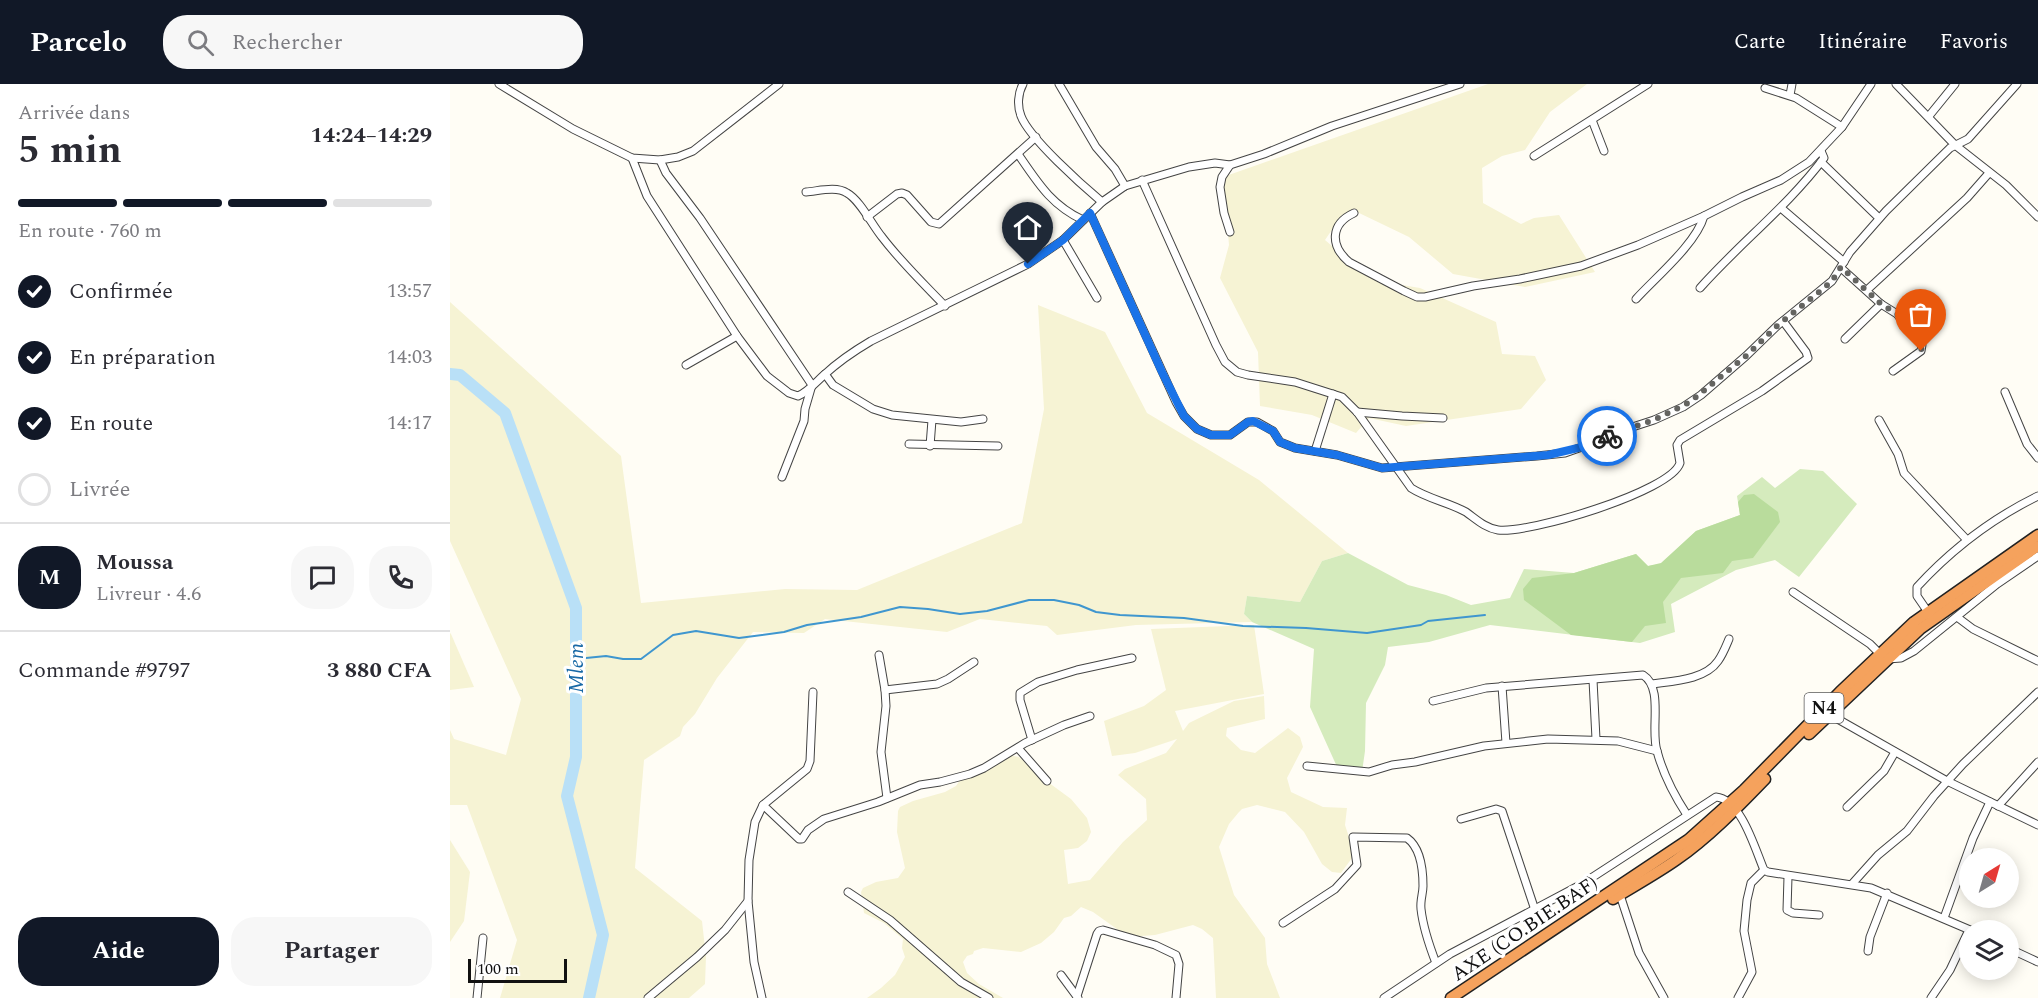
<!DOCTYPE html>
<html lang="fr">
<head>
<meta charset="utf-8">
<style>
  body { margin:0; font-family:Spectral,serif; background:#f7f7f7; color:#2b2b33; height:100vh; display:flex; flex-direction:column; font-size:22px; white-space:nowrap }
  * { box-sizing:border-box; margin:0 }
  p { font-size:20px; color:#7c7c81 }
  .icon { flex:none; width:33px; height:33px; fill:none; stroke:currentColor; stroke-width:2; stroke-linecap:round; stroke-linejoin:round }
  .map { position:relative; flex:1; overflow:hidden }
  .panel { display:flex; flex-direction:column; background:#fff; width:450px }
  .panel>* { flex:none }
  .needle { width:39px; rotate:37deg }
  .buttons { position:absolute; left:1509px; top:764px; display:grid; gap:12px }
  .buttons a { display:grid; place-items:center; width:60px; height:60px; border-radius:50%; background:#fff; box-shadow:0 3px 15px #0003; font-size:30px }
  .scale { position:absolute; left:18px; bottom:15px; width:99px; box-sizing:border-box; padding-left:6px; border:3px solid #111; border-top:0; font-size:16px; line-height:21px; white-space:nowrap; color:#111; -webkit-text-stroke:4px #fff; paint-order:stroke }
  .pin { position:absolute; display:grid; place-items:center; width:51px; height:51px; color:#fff; margin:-62px -26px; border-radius:50% 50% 50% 0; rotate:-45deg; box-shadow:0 0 6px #0007 }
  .pin .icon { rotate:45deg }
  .courier { position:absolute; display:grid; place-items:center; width:60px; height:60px; margin:-30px; border:4px solid #1a73e8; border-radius:50%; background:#fff; color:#222; box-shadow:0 2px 8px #0007 }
  .summary em { font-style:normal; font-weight:700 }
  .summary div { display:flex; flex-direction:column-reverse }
  .summary { display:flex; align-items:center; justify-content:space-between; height:102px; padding:0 18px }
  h1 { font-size:39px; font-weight:700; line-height:45px }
  .bar { display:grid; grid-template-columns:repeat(4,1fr); gap:9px 6px; align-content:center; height:72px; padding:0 18px }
  .bar i { height:8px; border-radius:4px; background:#e1e1e2 }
  .bar .selected { background:#111827 }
  .bar p { grid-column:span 4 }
  .line { display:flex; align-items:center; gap:15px; padding:0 18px; border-top:2px solid #e1e1e2 }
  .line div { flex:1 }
  .round { display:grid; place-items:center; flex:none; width:63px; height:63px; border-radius:24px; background:#f7f7f7 }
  ol { padding:0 18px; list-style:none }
  li { display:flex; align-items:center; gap:18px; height:66px }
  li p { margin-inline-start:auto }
  li .icon { padding:6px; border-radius:50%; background:#111827; color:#fff; stroke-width:4 }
  li:last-child { color:#7c7c81 }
  li i { width:33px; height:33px; border:3px solid #e1e1e2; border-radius:50% }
  .primary-button { display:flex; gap:12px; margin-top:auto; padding:12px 18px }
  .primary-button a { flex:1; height:69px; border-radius:24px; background:#111827; color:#fff; font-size:24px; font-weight:700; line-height:69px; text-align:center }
  .primary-button a+a { background:#f7f7f7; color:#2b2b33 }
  header { display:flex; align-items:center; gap:36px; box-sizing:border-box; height:84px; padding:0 30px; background:#111827; color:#fff }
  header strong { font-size:28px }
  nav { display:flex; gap:33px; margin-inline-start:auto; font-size:21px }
  .search { width:420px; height:54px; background:#f7f7f7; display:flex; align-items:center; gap:15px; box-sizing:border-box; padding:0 21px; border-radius:24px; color:#7c7c81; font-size:22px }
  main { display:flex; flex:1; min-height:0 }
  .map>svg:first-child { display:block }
  .farmland { fill:#f6f3d4 }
  .green { fill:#d5ebbd }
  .forest { fill:#b9dc9c }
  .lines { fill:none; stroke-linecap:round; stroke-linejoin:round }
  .stream { stroke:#3f96cf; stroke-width:2 }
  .river { stroke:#b9e0f7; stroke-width:12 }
  .minor-casing { stroke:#444; stroke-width:9 }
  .highway-casing { stroke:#222; stroke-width:13 }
  .minor { stroke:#fff; stroke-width:7 }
  .highway { stroke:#f5a25d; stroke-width:10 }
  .done { stroke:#646461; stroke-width:6; stroke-dasharray:0 10.8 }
  .route { stroke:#1a73e8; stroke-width:8 }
  .labels { text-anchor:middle; stroke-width:6; stroke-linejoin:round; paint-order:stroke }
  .shield { fill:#fff; stroke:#585858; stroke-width:1.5 }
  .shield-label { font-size:18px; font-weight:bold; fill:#111 }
  .street-label { font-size:20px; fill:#111; stroke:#fff }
  .water-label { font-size:21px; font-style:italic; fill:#1768a6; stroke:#fff }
</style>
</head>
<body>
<header>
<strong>Parcelo</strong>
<div class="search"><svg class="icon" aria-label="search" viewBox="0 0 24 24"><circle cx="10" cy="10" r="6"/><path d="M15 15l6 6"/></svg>Rechercher</div>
<nav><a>Carte</a><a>Itinéraire</a><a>Favoris</a></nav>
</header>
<main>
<section class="panel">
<div class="summary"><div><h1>5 min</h1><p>Arrivée dans</p></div><em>14:24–14:29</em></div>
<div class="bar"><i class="selected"></i><i class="selected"></i><i class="selected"></i><i></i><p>En route · 760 m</p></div>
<ol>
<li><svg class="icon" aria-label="check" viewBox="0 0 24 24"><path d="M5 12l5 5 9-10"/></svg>Confirmée<p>13:57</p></li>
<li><svg class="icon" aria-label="check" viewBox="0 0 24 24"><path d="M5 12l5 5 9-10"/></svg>En préparation<p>14:03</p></li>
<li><svg class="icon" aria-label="check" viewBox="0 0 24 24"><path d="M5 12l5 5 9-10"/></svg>En route<p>14:17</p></li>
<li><i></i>Livrée</li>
</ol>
<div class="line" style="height:108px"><b class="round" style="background:#111827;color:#fff">M</b><div><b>Moussa</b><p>Livreur · 4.6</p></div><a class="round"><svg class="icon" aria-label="chat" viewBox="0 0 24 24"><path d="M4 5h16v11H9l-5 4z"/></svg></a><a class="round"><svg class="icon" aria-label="phone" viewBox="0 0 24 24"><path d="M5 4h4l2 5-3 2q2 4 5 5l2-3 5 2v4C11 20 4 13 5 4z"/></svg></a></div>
<div class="line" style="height:78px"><div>Commande #9797</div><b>3 880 CFA</b></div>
<div class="primary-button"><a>Aide</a><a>Partager</a></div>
</section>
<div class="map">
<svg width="1588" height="914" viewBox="0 0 1588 914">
  <rect width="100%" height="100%" fill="#fffdf5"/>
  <!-- farmland -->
  <g class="farmland">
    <path d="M 1038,0 L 1137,0 L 1100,28 L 1075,66 L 1052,72 L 1032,84 L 1033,119 L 1071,140 L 1084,134 L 1109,131 L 1145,188 L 1075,203 L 1003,190 L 959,153 L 907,128 L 892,131 L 875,156 L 897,175 L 946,200 L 970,204 L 1046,238 L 1052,270 L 1085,272 L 1096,296 L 1071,325 L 956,342 L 919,334 L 906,349 L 862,331 L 810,322 L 808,268 L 770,194 L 779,161 L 773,93 Z"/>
    <path d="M 0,218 L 171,372 L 191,519 L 335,505 L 407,506 L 572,439 L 594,325 L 588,221 L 655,248 L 697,329 L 809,396 L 898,469 L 872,477 L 850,518 L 797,512 L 794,530 L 802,538 L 686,541 L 607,551 L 597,542 L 530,535 L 497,548 L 375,535 L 354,549 L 303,548 L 267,594 L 245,630 L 233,643 L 230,652 L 194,676 L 185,784 L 252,837 L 256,873 L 255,900 L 239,914 L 50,914 L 67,856 L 17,721 L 0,721 L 0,646 L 4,655 L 56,671 L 71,615 L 0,457 Z"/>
    <path d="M 804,541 L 814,610 L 725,627 L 733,647 L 739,639 L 784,617 L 814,612 L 815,635 L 777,644 L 776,652 L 791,666 L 805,669 L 838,644 L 850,653 L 853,663 L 837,694 L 841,708 L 873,723 L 897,724 L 895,741 L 900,756 L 902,774 L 891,789 L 882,788 L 872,780 L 854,748 L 835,728 L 807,721 L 792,725 L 789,728 L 779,740 L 769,763 L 784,811 L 815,854 L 817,880 L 830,914 L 766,914 L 763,854 L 752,845 L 743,841 L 705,851 L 678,853 L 643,828 L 631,823 L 621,832 L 614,834 L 604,848 L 591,859 L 571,868 L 533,864 L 524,867 L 523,870 L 517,872 L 513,878 L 517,889 L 529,900 L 553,914 L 417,914 L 431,904 L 445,891 L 455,873 L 452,864 L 453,855 L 434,839 L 414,829 L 411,808 L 413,804 L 426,798 L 448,794 L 455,784 L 447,748 L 448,727 L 450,723 L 463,717 L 495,708 L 506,702 L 514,690 L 533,681 L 549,670 L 569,673 L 591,693 L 621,715 L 637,734 L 641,748 L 637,757 L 628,764 L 614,766 L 618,800 L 640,796 L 673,758 L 697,736 L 696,715 L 668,691 L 675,685 L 716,669 L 727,655 L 685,669 L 662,672 L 654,637 L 694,622 L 716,606 L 701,545 Z"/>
    <path d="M 0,549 L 1,550 L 24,603 L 0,606 Z"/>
    <path d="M 0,756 L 20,788 L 14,837 L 0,858 Z"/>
  </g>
  <!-- green -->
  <path class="green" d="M 1350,385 L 1373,387 L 1407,420 L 1349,493 L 1325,476 L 1286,486 L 1221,520 L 1225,548 L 1190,559 L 1040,541 L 979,558 L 938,563 L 935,581 L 916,619 L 915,667 L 912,688 L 888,685 L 860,623 L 864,565 L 802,538 L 794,530 L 797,512 L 850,518 L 872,477 L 898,469 L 958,501 L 996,511 L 1021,521 L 1060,514 L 1074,485 L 1124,489 L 1186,470 L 1198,482 L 1211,480 L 1246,447 L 1290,431 L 1287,412 L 1312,393 L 1325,404 Z"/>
  <!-- forest -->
  <path class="forest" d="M 1304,410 L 1328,428 L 1330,438 L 1303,474 L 1282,477 L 1273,489 L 1231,494 L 1213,518 L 1216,539 L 1195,542 L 1182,558 L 1121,551 L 1074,516 L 1073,505 L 1082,494 L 1124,489 L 1186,470 L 1198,482 L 1211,479 L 1246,447 L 1290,431 L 1288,418 L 1294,411 Z"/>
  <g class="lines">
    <!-- stream -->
    <path class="stream" d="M 126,575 L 156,572 L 173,575 L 191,575 L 223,551 L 246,547 L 289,554 L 334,548 L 357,541 L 411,533 L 450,523 L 478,525 L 510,530 L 537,527 L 579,516 L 604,516 L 629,521 L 646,528 L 670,531 L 734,534 L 793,542 L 856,544 L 917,549 L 971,541 L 978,537 L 1035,531"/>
    <!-- river -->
    <path class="river" d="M 0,290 L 10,291 L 55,329 L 126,524 L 126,673 L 117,712 L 153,851 L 139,914"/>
    <defs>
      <g id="minor">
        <path d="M 49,0 L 123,45 L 182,74 L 210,76 L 228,73 L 243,67 L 329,0"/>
        <path d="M 573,0 C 568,9 567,22 571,32 C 579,54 633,102 652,118"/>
        <path d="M 609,0 L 646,63 L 665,85 L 675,102"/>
        <path d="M 1446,0 L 1505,61 L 1556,101 L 1588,133"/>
        <path d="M 1315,4 L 1346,14 L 1392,43"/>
        <path d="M 1340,11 L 1342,0"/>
        <path d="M 1479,32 L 1505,0"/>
        <path d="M 1142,36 L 1154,67"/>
        <path d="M 568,70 C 588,99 601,121 633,136"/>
        <path d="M 1084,72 L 1198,0"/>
        <path d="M 182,74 L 197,112 L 287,252 L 317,292 L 339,309 L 348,312 C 358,308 366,298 374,291 C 388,278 404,267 421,257 L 578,180 L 613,156 L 652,118 L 675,102 L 739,83 L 765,79 L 780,81"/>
        <path d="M 210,76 L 216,89 L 250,134 L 362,301 L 355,325 L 354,337 L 332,393"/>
        <path d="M 1371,78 L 1429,134"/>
        <path d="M 692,96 L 766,261 L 775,278 L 787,288 L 798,291 L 845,298 L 892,313 L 907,328 L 961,404 C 978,415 998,418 1016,428 C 1026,435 1035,444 1048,446 C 1077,450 1221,408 1230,379 L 1227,361 L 1230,356 L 1312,307 L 1358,274 L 1356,268 L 1333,237"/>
        <path d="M 356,108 C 369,107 386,102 397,109 C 410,116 422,141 432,153 C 451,178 473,199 495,222"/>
        <path d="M 1331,124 L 1394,178"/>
        <path d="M 640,129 L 726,318 L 734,332 L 747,345 L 761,351 L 780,351 L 798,338 L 807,338 L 823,347 L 830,358 L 845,364 L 887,371 L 932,384 L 1087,372 L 1115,369 L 1132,363 L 1161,350 L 1204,336 L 1233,323 L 1251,311 L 1296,272 L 1328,241 L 1382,197 L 1400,168 L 1436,127 L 1500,64 L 1518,55 L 1567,0"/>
        <path d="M 904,129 C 880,140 880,162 899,178 L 954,207 L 967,213 L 975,213 L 1023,202 L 1070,195 L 1131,182 L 1188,161 L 1254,132"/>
        <path d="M 417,133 L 447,110 L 452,109 L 457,111 L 481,138 L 489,140 L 586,53"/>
        <path d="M 780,148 L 774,129 L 770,103 L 772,93 L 780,81 L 814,70 L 882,42 L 1010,0"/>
        <path d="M 613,156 L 647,214"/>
        <path d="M 1391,184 L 1431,220 L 1447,230 L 1472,261 L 1471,267 L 1443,287"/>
        <path d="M 1250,204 C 1290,159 1338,122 1374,74 L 1371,67"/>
        <path d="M 1417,206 L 1517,114 L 1539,89"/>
        <path d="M 1186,215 C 1206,193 1246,160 1254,132 L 1292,113 L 1331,96 L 1359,78 L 1392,43 L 1421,0"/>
        <path d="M 1395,255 L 1431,220"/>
        <path d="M 236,281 L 287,252"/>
        <path d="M 375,290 L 383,301 L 423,325 L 442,331 L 511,338 L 533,335"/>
        <path d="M 1555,308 L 1577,360 L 1588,374"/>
        <path d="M 907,328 L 952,332 L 993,334"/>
        <path d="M 1429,336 L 1448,370 L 1454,389 L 1517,456"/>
        <path d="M 459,360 L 548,362"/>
        <path d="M 480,362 L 482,336"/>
        <path d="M 865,367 L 883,310"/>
        <path d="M 1343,508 L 1420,560 L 1430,570"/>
        <path d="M 1480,531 L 1467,512 L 1467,503 C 1501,466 1543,434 1588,412"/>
        <path d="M 1507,533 L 1523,545 L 1588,577"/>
        <path d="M 429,571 L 435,606 L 436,622 L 431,668 L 437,714"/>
        <path d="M 1438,575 L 1451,574 L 1464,567 L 1547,500 L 1588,472"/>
        <path d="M 1143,596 L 1146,655"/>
        <path d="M 1202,600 C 1223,597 1255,596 1268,577 C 1273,570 1276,562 1279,555"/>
        <path d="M 1052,602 L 1056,659"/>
        <path d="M 435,606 L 487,600 L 498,595 L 524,578"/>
        <path d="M 983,617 L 1036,604 L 1193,591 C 1214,604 1200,645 1207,667 C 1213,690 1224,711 1237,731"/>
        <path d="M 1377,629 L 1497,697 L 1588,741"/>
        <path d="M 582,656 L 570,616 L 570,609 L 588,598 L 627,586 L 682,574"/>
        <path d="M 568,664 L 597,697"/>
        <path d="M 857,682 L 919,688 L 942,681 L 965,678 L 1034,662 L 1098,655 L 1168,657 L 1207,667"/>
        <path d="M 313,721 L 349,755 L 352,755 L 358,746 L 374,735 L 428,718 L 470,701 L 490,698 L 520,690 L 534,684 L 575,659 L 614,641 L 640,632"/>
        <path d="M 1548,722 L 1588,678"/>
        <path d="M 1397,723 L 1434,687 L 1445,668"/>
        <path d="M 1011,735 L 1046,725 L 1052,727 L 1085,826"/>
        <path d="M 1338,793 L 1337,826 L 1343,829 L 1369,831"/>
        <path d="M 1402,800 L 1428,771 L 1457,747 L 1484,712 L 1513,680 L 1588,608"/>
        <path d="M 398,808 L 440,836 L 511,898 L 539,914"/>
        <path d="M 1170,811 L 1189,869 L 1214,914"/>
        <path d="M 298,817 L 304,878 L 312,914"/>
        <path d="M 1494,834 L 1523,754 L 1540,718"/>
        <path d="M 833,839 L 885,805 L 907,781 L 903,753 L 957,754 C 971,764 973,786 973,802 C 973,810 970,816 971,825 C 973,843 979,861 986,879"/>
        <path d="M 1558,864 L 1588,878"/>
        <path d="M 1418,867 L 1420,853 L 1437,809"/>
        <path d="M 611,891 L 628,914"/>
        <path d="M 627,912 L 647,850 L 649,847 L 653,846 L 705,861 L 726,871 L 729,880 L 726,914"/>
        <path d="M 27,914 L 33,854"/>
        <path d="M 198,914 L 247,873 L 275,846 L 298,817 L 299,776 L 305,738 L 313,721 L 357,685 L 360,677 L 363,608"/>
        <path d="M 934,914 L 1000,870 L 1132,800 L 1266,713 C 1291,715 1305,765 1314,786 L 1318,788 L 1421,804 L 1520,846"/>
        <path d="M 1288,914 L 1302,888 L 1294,847 L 1297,816 L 1301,799 L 1314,786"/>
        <path d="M 1481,914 L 1500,886 L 1519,846"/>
      </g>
      <g id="highway">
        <path d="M 1359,650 L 1470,545 L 1588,462"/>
        <path d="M 1163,815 C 1184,802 1206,790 1226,776 C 1259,753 1287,724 1315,695"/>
        <path d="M 1001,914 L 1238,756 L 1294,706 L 1390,608 L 1464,538 L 1588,451"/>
      </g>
    </defs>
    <!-- minor casing -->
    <use href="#minor" class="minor-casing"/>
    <!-- highway casing -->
    <use href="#highway" class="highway-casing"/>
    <!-- minor -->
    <use href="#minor" class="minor"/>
    <!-- highway -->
    <use href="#highway" class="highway"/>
  </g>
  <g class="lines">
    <!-- done -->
    <path class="done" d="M 1157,352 L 1204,336 L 1240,318 L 1296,272 L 1328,241 L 1368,209 L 1382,197 L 1391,183 L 1431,220 L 1447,230 L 1472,261 L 1471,267"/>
    <!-- route -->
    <path class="route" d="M 578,180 L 613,156 L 640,129 L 712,288 L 734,332 L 747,345 L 761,351 L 780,351 L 798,338 L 803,337 L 823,347 L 830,358 L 845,364 L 887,371 L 932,384 L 1098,371 L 1132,363 L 1157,352"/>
  </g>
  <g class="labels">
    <!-- shield labels -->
    <rect class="shield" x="1354.5" y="609" width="39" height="30" rx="4.5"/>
    <g class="shield-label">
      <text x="1374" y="630">N4</text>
    </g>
    <!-- street labels -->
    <g class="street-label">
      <text transform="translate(1074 844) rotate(-34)" y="7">AXE (CO.BIE.BAF)</text>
    </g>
    <!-- water labels -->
    <g class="water-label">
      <text transform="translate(126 584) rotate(-90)" y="7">Mlem</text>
    </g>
  </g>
</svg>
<div class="buttons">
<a><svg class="needle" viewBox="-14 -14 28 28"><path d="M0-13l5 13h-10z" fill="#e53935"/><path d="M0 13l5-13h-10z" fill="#7c7c81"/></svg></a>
<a><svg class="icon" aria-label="layers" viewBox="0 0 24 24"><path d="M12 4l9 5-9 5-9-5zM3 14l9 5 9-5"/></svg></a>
</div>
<div class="scale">100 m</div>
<div class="pin" style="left:1471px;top:267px;background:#ea580c"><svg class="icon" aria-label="bag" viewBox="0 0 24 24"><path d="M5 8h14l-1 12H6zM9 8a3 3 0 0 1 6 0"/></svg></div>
<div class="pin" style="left:578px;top:180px;background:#1f2937"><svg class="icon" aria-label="home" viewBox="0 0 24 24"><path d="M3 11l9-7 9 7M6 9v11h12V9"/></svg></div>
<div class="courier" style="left:1157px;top:352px"><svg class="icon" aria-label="bike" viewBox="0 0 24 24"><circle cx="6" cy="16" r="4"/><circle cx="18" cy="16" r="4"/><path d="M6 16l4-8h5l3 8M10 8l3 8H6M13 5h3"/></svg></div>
</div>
</main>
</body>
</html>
